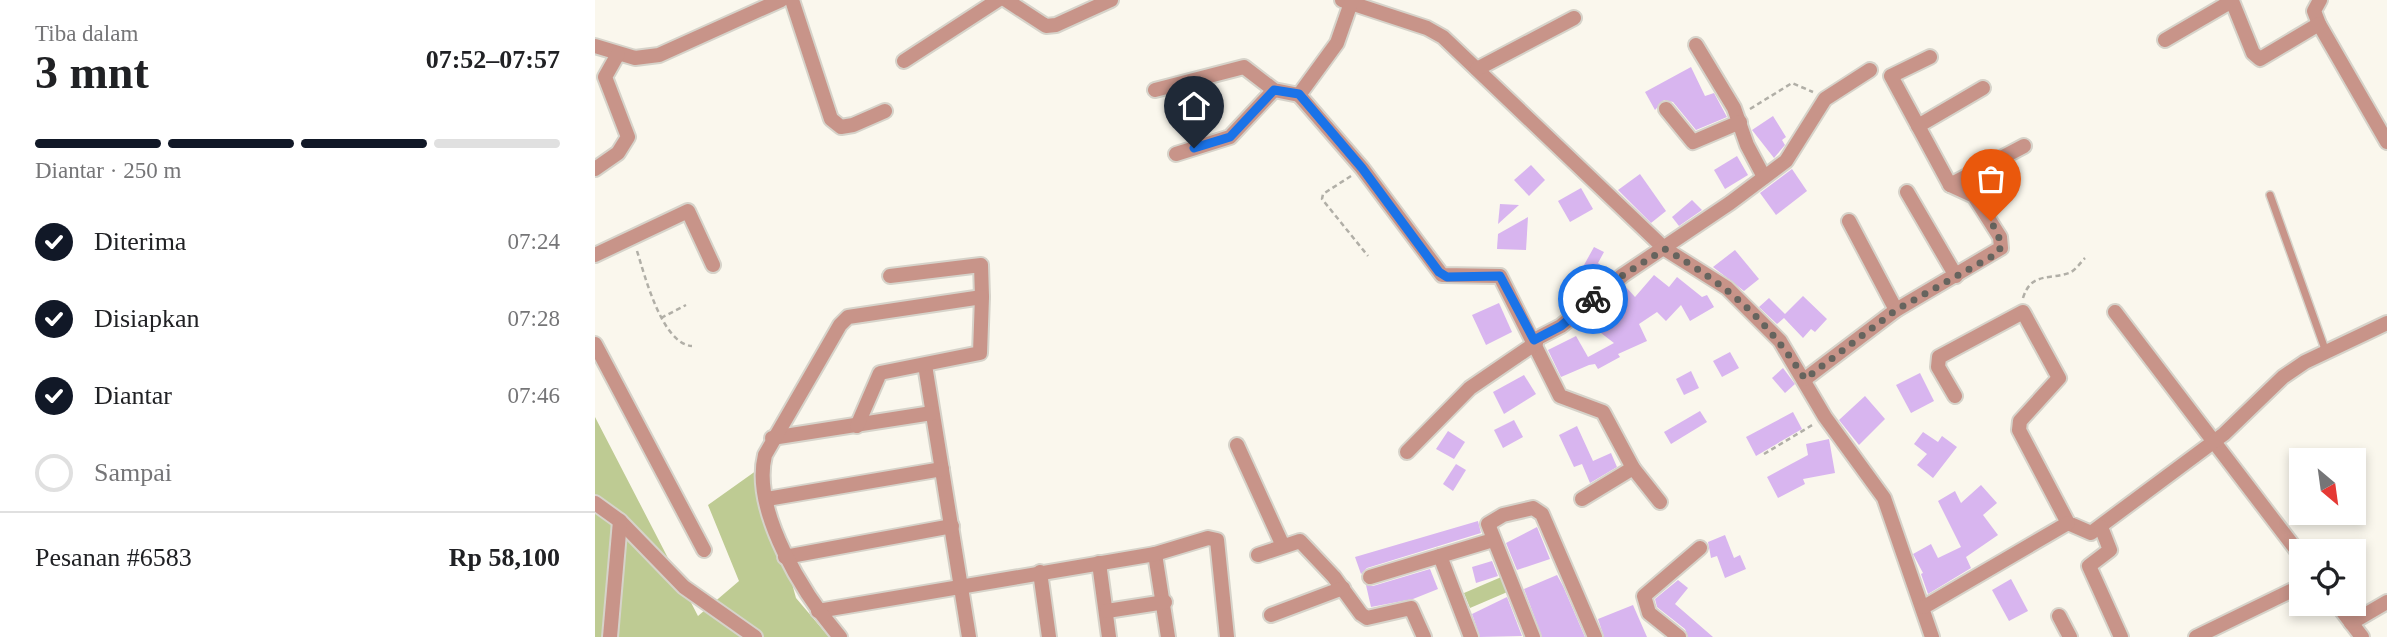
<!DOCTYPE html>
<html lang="id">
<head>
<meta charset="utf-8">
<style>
  body { margin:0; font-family:"Times New Roman",serif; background:#f6f6f6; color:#202124; height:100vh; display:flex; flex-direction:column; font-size:26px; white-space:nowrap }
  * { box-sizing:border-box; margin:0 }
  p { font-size:23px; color:#757577 }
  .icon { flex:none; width:38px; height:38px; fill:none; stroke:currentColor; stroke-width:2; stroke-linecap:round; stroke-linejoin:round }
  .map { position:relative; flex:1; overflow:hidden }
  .side { display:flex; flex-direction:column; background:#fff; width:595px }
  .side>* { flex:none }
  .needle { width:46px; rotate:151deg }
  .controls { position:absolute; left:1694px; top:448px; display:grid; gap:14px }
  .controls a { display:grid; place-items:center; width:77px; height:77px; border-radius:0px; background:#fff; box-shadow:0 4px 10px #0003; font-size:35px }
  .pin { position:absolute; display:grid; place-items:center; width:60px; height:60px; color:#fff; margin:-72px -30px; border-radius:50% 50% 50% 0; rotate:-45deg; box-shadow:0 0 7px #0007 }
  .pin .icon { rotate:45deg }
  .courier { position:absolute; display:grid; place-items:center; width:70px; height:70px; margin:-35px; border:5px solid #1a73e8; border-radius:50%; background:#fff; color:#222; box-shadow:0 2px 9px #0007 }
  .overview em { font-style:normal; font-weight:600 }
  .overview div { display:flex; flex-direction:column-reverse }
  .overview { display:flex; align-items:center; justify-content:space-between; height:119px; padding:0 35px }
  h1 { font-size:46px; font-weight:600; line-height:52px }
  .bar { display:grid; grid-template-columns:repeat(4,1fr); gap:10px 7px; align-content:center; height:84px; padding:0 35px }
  .bar i { height:9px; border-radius:5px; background:#e0e0e0 }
  .bar .on { background:#111827 }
  .bar p { grid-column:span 4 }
  .line { display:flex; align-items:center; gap:18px; padding:0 35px; border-top:2px solid #e0e0e0 }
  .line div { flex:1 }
  ol { padding:0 35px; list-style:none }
  li { display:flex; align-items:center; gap:21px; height:77px }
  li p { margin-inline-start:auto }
  li .icon { padding:7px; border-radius:50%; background:#111827; color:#fff; stroke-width:4 }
  li:last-child { color:#757577 }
  li i { width:38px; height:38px; border:4px solid #e0e0e0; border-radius:50% }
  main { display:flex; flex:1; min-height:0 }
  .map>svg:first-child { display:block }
  .green { fill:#becb93 }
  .building { fill:#d8b5ef }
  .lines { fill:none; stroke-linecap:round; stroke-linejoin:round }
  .lane-casing { stroke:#d6d3ca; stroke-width:10 }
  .street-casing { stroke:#d6d3ca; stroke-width:18 }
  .path { stroke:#b1afa7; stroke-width:2.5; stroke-dasharray:5 3.5; stroke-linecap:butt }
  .lane { stroke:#c89489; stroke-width:7 }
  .street { stroke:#c89489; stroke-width:14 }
  .done { stroke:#66645e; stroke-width:7; stroke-dasharray:0 12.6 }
  .route { stroke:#1a73e8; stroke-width:9 }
</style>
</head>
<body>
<main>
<section class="side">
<div class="overview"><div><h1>3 mnt</h1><p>Tiba dalam</p></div><em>07:52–07:57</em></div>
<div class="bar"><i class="on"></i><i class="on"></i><i class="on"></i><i></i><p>Diantar · 250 m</p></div>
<ol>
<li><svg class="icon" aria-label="check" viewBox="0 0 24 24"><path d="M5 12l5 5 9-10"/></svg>Diterima<p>07:24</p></li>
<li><svg class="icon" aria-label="check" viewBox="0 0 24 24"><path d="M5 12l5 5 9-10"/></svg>Disiapkan<p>07:28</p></li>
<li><svg class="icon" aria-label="check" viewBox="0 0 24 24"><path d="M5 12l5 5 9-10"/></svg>Diantar<p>07:46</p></li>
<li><i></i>Sampai</li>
</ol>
<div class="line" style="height:91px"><div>Pesanan #6583</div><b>Rp 58,100</b></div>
</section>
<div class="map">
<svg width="1792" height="637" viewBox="0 0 1792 637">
  <rect width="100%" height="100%" fill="#faf7ed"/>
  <!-- green -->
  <g class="green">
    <path d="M 0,417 L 103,616 L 144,581 L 113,505 L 165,468 L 201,598 L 234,637 L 0,637 Z"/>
    <path d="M 911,575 L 917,590 L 875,608 L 869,593 Z"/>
  </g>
  <!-- building -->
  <g class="building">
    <path d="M 1096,67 L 1110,96 L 1119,93 L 1132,117 L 1101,130 L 1078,102 L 1069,100 L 1060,110 L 1050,92 Z"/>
    <path d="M 1178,116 L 1191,137 L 1187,140 L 1190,145 L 1179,158 L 1157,130 Z"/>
    <path d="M 1142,156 L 1153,175 L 1130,189 L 1119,170 Z"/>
    <path d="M 936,165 L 950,180 L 934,196 L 919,180 Z"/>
    <path d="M 1197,169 L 1212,191 L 1181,215 L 1165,193 Z"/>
    <path d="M 1045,174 L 1071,211 L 1056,223 L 1023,190 Z"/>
    <path d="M 986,188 L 998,209 L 975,222 L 963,201 Z"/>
    <path d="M 1097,200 L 1107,210 L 1084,226 L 1077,217 Z"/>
    <path d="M 905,204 L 924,205 L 903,224 Z"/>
    <path d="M 933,217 L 931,250 L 902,249 L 903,234 Z"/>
    <path d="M 999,247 L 1009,252 L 1003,263 L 1015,273 L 981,300 L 970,282 L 984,274 Z"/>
    <path d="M 1140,250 L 1164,279 L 1149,291 L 1118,267 Z"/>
    <path d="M 1059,275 L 1074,287 L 1082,277 L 1107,297 L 1112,295 L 1119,307 L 1095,321 L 1086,305 L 1071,321 L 1062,312 L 1044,324 L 1052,341 L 1023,354 L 1025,357 L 1003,369 L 1000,364 L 994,365 L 966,377 L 953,350 L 981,336 L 993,357 L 1019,343 L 993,323 L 993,318 L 1030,286 L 1040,297 Z"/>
    <path d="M 1208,296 L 1232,319 L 1220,332 L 1216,329 L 1208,338 L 1189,318 L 1182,324 L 1164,307 L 1174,298 L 1190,314 Z"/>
    <path d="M 904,303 L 917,332 L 891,345 L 877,315 Z"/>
    <path d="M 1135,352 L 1144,368 L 1127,377 L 1118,361 Z"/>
    <path d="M 1188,368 L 1200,384 L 1190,393 L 1177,378 Z"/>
    <path d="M 1096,371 L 1104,388 L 1089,395 L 1081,379 Z"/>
    <path d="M 1325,373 L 1339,401 L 1316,413 L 1301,385 Z"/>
    <path d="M 929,375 L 941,394 L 909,414 L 898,392 Z"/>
    <path d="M 1270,396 L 1290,419 L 1264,445 L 1244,420 Z"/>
    <path d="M 1105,411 L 1112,422 L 1076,444 L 1069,432 Z"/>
    <path d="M 1198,412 L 1207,429 L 1161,456 L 1151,437 Z"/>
    <path d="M 919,420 L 928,437 L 908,448 L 899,430 Z"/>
    <path d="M 982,426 L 998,461 L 1016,453 L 1022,467 L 995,483 L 987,464 L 979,467 L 964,435 Z"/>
    <path d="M 853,431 L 870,442 L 859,459 L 841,449 Z"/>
    <path d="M 1328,432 L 1343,442 L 1347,436 L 1362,447 L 1338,478 L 1322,465 L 1332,454 L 1319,444 Z"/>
    <path d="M 1234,439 L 1240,473 L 1208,479 L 1210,484 L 1183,498 L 1172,477 L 1213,455 L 1211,444 Z"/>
    <path d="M 861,464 L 871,470 L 858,491 L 848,484 Z"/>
    <path d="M 1386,485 L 1402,503 L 1388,515 L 1403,535 L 1371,557 L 1376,568 L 1333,594 L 1326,574 L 1328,573 L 1318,554 L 1336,544 L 1343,558 L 1366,547 L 1343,501 L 1360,491 L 1366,503 Z"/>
    <path d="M 883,521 L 886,533 L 772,568 L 766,574 L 760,557 Z"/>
    <path d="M 942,527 L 955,559 L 922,570 L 911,543 Z"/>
    <path d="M 1130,535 L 1139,558 L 1145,555 L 1151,569 L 1130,578 L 1122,556 L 1116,558 L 1113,542 Z"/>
    <path d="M 897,561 L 903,576 L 881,583 L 877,567 Z"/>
    <path d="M 835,569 L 843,589 L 818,599 L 776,607 L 771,585 L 778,586 Z"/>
    <path d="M 962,575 L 968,586 L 990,637 L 947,637 L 929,589 Z"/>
    <path d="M 1416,579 L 1433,611 L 1414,621 L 1397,590 Z"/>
    <path d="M 1083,580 L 1093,588 L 1080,604 L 1118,637 L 1093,637 L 1090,629 L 1062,607 L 1060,599 Z"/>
    <path d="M 912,597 L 927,636 L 885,637 L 877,614 Z"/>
    <path d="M 1038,605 L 1052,637 L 1009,637 L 1003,619 Z"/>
  </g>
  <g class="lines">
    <defs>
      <path id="lane" d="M 1675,195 L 1731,352"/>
      <g id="street">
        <path d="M 197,0 L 236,119 L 246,127 L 258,125 L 290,111"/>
        <path d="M 411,0 L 451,26 L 461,25 L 516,0"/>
        <path d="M 747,0 L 832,28 L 848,37 L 1070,249 L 1132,288 L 1185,341 L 1230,417 L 1289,498 L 1337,637"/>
        <path d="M 1725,0 L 1719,11 L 1724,24 L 1792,142"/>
        <path d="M 1570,40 L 1637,1 L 1658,53 L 1665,59 L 1724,24"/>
        <path d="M 1101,45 L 1139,108 L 1152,145 L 1169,177"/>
        <path d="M 0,46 L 40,58 L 64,55 L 186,0"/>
        <path d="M 309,61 L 403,0"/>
        <path d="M 882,69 L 979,18"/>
        <path d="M 560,90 L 649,67 L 679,90 L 704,95"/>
        <path d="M 704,95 L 767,168 L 847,275 L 905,276 L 965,396 L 1008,412 L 1038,468 L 1065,502"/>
        <path d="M 704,95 L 742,43 L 757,0"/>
        <path d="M 1071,109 L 1098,142 L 1145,122"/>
        <path d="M 1323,126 L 1388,88"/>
        <path d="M 581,154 L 635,137 L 679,90"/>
        <path d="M 0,169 L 23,153 L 33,137 L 10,77 L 23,54"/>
        <path d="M 1355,185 L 1429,146"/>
        <path d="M 1312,192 L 1361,276"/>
        <path d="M 1254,221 L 1301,310"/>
        <path d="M 0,255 L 93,211 L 118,265"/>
        <path d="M 295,276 L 386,265 L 387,297"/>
        <path d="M 1520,312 L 1706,556"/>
        <path d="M 939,340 L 966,326 L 1028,275 L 1135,203 L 1191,161 L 1230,99 L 1275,70"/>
        <path d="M 0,344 L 109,550"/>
        <path d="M 330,365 L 374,637"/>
        <path d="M 1210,379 L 1301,310 L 1406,248 L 1405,237 L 1379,196 L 1355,185 L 1296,76 L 1335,57"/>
        <path d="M 1360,396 L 1343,367 L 1344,357 L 1428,312 L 1464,378 L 1425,421 L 1424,430 L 1473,523 L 1496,533 L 1629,434 L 1688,377 L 1710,362 L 1792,323"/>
        <path d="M 177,438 L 337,413"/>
        <path d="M 642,445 L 688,546"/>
        <path d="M 812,452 L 875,388 L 941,343"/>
        <path d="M 172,499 L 347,469"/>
        <path d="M 987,499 L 1038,468"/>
        <path d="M 0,503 L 25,521 L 89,587 L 160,637"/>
        <path d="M 1506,527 L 1515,550 L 1494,566 L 1526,637"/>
        <path d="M 560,554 L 573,637"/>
        <path d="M 663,555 L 705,541 L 739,577 L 766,614 L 772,618 L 816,608 L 829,637"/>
        <path d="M 845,556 L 876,637"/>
        <path d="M 190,557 L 357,526"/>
        <path d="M 504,563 L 514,637"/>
        <path d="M 445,572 L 454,637"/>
        <path d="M 775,577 L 898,540"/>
        <path d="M 1742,604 L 1767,637"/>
        <path d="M 1329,607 L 1473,523"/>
        <path d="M 223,611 L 560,554 L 613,538 L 622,540 L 632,637"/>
        <path d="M 512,611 L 570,602"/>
        <path d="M 676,615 L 748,588"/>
        <path d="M 1464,616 L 1475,637"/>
        <path d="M 1756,623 L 1792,602"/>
        <path d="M 15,637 L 25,521"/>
        <path d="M 245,637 C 209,595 156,511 170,455 L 245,325 L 253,317 L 387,297 L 385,353 L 285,373 L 262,426"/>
        <path d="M 938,637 L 893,524 L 908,515 L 938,508 L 947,514 L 1000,637"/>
        <path d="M 1084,637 L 1054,613 L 1049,596 L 1105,548"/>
        <path d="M 1601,637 L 1706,586"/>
      </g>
    </defs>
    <!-- lane casing -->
    <use href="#lane" class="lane-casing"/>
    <!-- street casing -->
    <use href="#street" class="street-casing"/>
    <!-- path -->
    <g class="path">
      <path d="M 1155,109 L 1197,83 L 1218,92"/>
      <path d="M 756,176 L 728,194 L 727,199 L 773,256"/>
      <path d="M 42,251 C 50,276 67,344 97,346"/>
      <path d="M 1428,298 C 1436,272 1454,280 1474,273 C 1480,271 1486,262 1490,258"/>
      <path d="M 66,318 L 91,305"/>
      <path d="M 1169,454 L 1219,424"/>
    </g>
    <!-- lane -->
    <use href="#lane" class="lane"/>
    <!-- street -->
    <use href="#street" class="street"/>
  </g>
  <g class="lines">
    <!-- done -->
    <path class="done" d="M 998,299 L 1028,275 L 1070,249 C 1132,285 1171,318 1210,379 L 1301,310 L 1403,253 L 1407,244 L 1396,221"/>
    <!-- route -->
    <path class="route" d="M 599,148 L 635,137 L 679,90 L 704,94 L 767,168 L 844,272 L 852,277 L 905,276 L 939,340 L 966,326 L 998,299"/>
  </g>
</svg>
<div class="controls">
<a><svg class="needle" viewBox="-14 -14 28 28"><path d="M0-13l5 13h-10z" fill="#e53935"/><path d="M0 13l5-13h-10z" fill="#757577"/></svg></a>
<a><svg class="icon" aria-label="locate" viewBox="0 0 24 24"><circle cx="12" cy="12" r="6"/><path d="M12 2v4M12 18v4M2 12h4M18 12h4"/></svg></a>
</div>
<div class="pin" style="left:1396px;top:221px;background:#ea580c"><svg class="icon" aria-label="bag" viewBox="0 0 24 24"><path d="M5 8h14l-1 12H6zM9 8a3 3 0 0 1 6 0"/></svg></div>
<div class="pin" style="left:599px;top:148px;background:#1f2937"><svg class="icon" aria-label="home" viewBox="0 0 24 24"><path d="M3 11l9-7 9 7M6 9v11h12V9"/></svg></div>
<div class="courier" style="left:998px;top:299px"><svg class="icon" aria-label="bike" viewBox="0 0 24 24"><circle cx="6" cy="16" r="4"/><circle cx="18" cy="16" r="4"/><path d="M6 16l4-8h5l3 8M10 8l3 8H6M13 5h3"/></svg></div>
</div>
</main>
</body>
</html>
